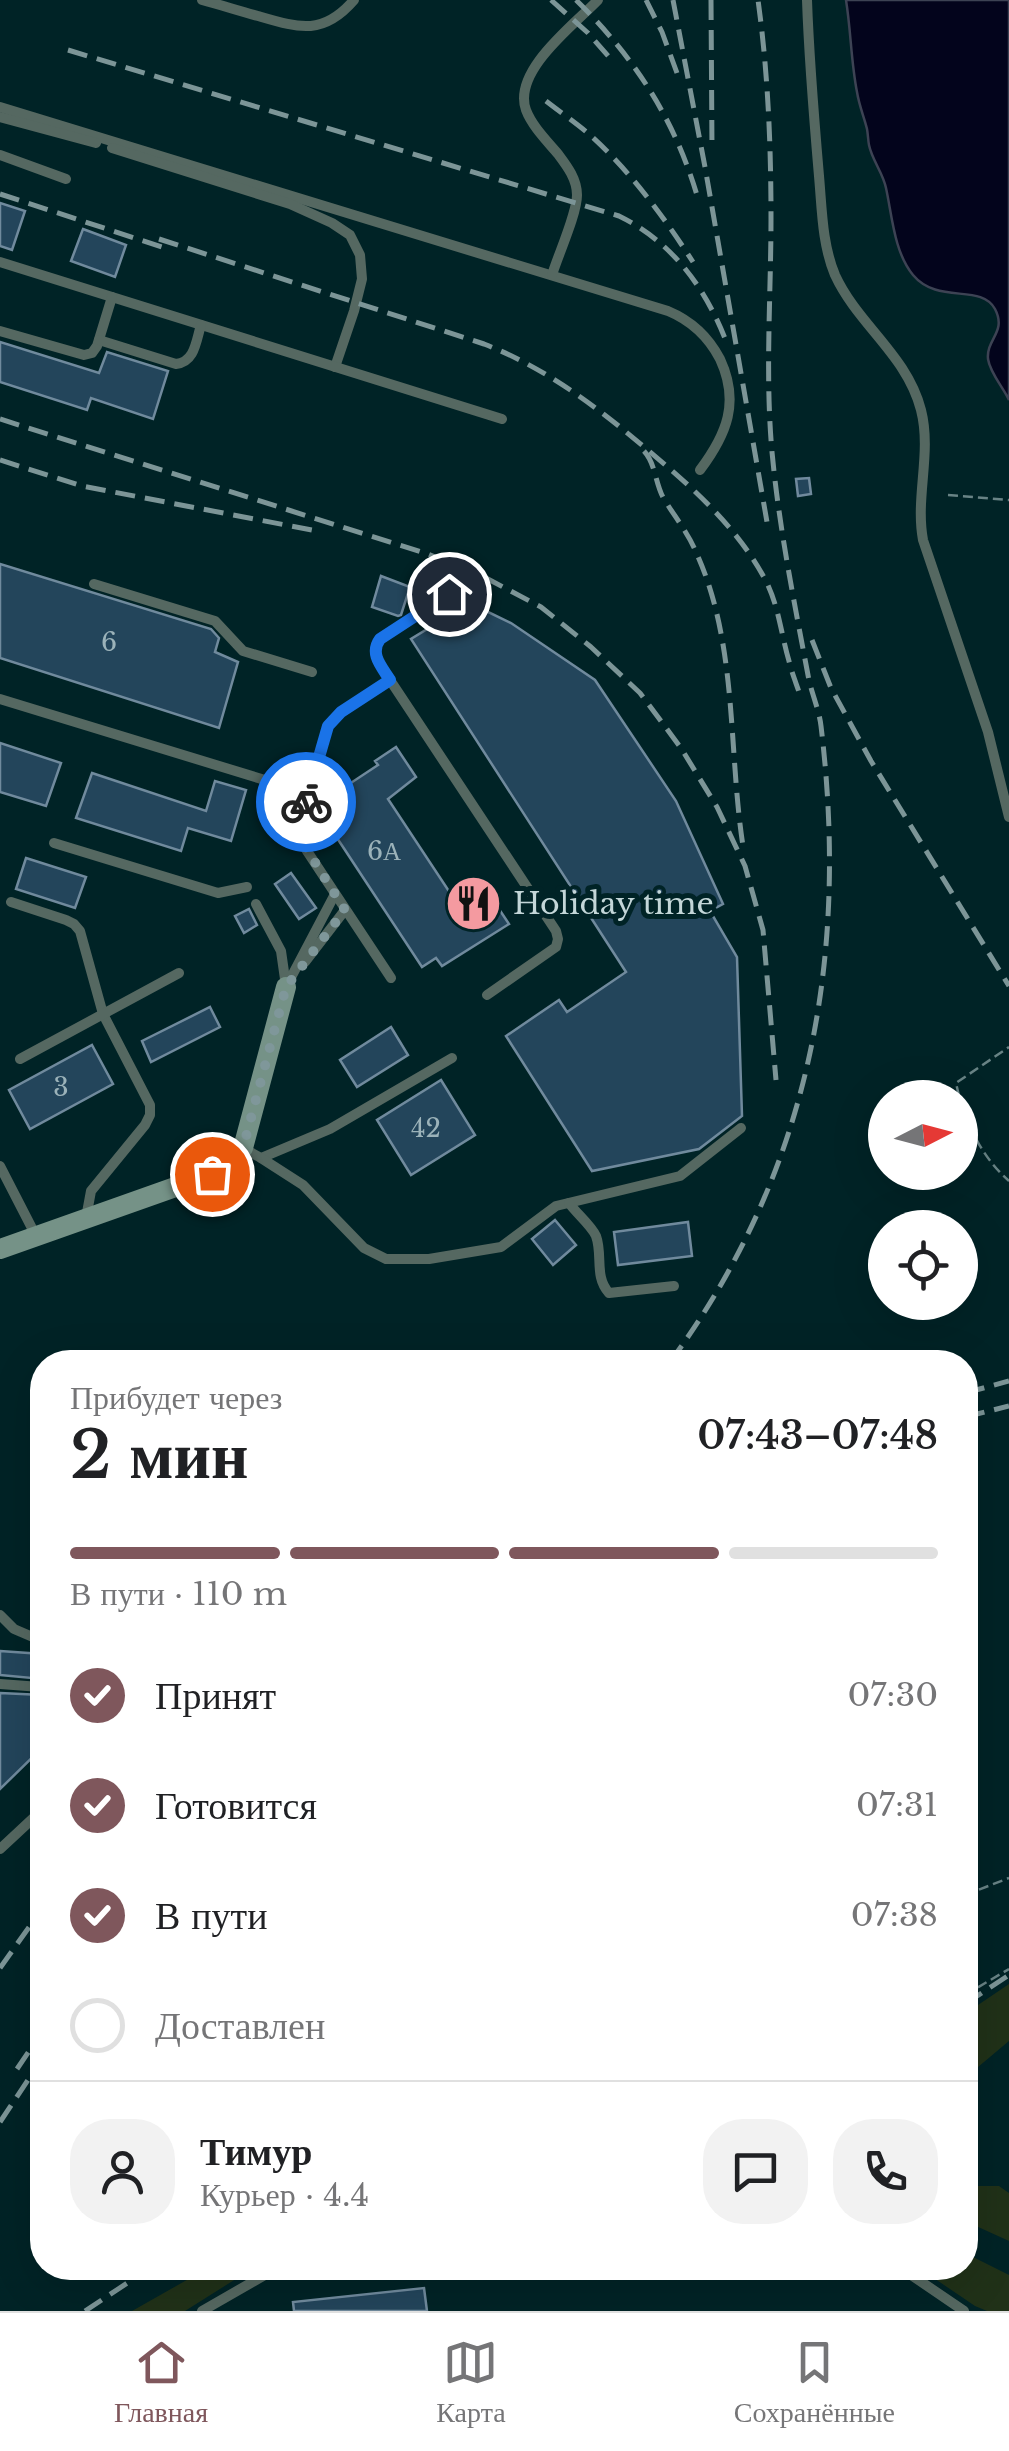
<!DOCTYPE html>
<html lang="ru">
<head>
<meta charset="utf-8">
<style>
  body { margin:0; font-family:"Libre Baskerville",serif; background:#f2f2f2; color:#202124; height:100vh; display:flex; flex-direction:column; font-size:38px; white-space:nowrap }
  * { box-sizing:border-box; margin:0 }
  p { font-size:32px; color:#757577 }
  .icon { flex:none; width:55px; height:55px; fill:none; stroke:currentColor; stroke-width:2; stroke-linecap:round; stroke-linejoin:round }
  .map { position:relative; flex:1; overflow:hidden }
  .panel { position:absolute; left:30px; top:1350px; width:948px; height:930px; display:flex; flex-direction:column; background:#fff; border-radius:40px; box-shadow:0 10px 40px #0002 }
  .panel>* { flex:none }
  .needle { width:65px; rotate:84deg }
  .buttons { position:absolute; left:868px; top:1080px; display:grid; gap:20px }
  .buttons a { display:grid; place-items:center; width:110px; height:110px; border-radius:50%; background:#fff; box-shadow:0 10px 40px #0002; font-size:50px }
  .pin { position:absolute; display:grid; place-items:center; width:85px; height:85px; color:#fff; margin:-42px; border:5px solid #fff; border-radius:50%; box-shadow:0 2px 10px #0007 }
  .courier { position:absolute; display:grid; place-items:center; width:100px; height:100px; margin:-50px; border:8px solid #1a73e8; border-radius:50%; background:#fff; color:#222; box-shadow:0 2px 12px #0007 }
  .summary em { font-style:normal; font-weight:600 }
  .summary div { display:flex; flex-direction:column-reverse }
  .summary { display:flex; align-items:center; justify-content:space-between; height:170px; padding:0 40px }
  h1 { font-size:65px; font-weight:600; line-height:75px }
  .bar { display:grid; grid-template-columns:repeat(4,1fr); gap:15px 10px; align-content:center; height:120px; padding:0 40px }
  .bar i { height:12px; border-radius:8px; background:#e0e0e0 }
  .bar .on { background:#7f575c }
  .bar p { grid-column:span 4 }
  .line { display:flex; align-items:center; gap:25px; padding:0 40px; border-top:2px solid #e0e0e0 }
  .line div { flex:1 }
  .round { display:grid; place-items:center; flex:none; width:105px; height:105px; border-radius:40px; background:#f2f2f2 }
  ol { padding:0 40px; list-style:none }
  li { display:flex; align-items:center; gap:30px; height:110px }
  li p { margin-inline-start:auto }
  li .icon { padding:10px; border-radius:50%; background:#7f575c; color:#fff; stroke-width:4 }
  li:last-child { color:#757577 }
  li i { width:55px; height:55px; border:5px solid #e0e0e0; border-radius:50% }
  .tab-bar { display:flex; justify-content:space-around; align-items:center; height:140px; border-top:2px solid #e0e0e0; background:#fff; font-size:28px; color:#757577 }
  .tab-bar a { display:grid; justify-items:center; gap:5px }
  .tab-bar .on { color:#7f575c }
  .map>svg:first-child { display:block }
  .green { fill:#203118 }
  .water { fill:#03041c; stroke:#3d4354; stroke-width:2.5 }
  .building { fill:#23455b; stroke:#708a9d; stroke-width:2.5 }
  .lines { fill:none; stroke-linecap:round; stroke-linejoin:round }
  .path { stroke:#688385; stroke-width:2.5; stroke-dasharray:10 5; stroke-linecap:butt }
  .lane { stroke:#556861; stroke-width:10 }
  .secondary { stroke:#759287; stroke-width:20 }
  .rail { stroke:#7c9597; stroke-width:5; stroke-dasharray:20 10; stroke-linecap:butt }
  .done { stroke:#7f979a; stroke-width:10; stroke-dasharray:0 18 }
  .route { stroke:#1a73e8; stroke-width:12 }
  .labels { text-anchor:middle; stroke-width:10; stroke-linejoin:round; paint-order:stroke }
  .number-label { font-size:25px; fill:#9bb2b9 }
  .poi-label { font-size:30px; fill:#c3d6d8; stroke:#002326; text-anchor:start }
</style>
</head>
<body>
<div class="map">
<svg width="1009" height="2311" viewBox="0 0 1009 2311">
  <rect width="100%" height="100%" fill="#002326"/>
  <!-- green -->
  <g class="green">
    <path d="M 1009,1984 L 1009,2041 L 965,2078 L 965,2011 L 978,2005 Z"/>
    <path d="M 965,2186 L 999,2186 L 1009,2193 L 1009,2241 L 965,2221 Z"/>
    <path d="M 965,2253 L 1009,2275 L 1009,2311 L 987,2311 L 975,2306 L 919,2268 L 965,2268 Z"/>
    <path d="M 208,2268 L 259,2268 L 239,2277 L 185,2311 L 132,2311 Z"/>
  </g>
  <!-- water -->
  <path class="water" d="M 846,0 L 1009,0 L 1009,400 C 1003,387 990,373 988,359 C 986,339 1007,332 995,309 C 981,283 938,305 913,275 C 894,252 892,215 886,188 C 883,173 872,160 869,145 C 868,140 868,134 867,129 C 864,117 859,105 857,92 C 851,62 851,31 846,0 Z"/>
  <!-- building -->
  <g class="building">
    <path d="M 0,203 L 25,211 L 12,250 L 0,246 Z"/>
    <path d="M 83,229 L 126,245 L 115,277 L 71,261 Z"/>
    <path d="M 0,342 L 99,373 L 107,352 L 168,371 L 153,419 L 91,398 L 87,410 L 0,382 Z"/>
    <path d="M 809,478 L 811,494 L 798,496 L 796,479 Z"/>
    <path d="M 0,564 L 211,629 L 219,638 L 215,652 L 238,662 L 219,728 L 0,658 Z"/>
    <path d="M 381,576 L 410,587 L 401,615 L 398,616 L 372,607 Z"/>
    <path d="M 465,606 L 482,609 L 511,623 L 595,680 L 676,801 L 723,904 L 710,911 L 737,957 L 742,1116 L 699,1149 L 592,1171 L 506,1036 L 559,1000 L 567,1012 L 626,972 L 411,639 Z"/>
    <path d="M 0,743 L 61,763 L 46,806 L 0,792 Z"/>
    <path d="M 396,747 L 416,777 L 388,799 L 462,911 L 476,902 L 478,905 L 491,897 L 509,924 L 442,966 L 436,958 L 422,967 L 316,806 L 378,765 L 375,761 Z"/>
    <path d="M 92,773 L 206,811 L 215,781 L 246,790 L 231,841 L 188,828 L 181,851 L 76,818 Z"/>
    <path d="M 26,858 L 86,877 L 75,908 L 16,889 Z"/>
    <path d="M 291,873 L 316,908 L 299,919 L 275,884 Z"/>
    <path d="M 249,909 L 257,925 L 244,933 L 235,916 Z"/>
    <path d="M 210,1007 L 220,1027 L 151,1062 L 142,1041 Z"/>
    <path d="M 391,1027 L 408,1055 L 357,1087 L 340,1060 Z"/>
    <path d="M 92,1045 L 113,1084 L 30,1129 L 9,1090 Z"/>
    <path d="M 441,1080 L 475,1135 L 411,1175 L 377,1120 Z"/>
    <path d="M 555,1220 L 576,1245 L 553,1265 L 532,1239 Z"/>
    <path d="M 688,1222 L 692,1256 L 618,1265 L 614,1232 Z"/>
    <path d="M 0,1651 L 42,1654 L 42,1679 L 0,1675 Z"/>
    <path d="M 0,1693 L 42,1695 L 42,1748 L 0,1789 Z"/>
    <path d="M 424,2288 L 427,2311 L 294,2311 L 293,2302 Z"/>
  </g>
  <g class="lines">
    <!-- path -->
    <g class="path">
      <path d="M 948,495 L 1009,500"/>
      <path d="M 959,1096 L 956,1083 L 1009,1047"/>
      <path d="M 960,1098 C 969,1130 984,1159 1009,1181"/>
      <path d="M 965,1895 L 1009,1878"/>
      <path d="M 965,1995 L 1009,1969"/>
    </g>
    <!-- lane -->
    <g class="lane">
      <path d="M 202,0 C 221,5 239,11 258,16 C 299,28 323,36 354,0"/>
      <path d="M 807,0 C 809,59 814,118 819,176 C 822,209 822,244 835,275 C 858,325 907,355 921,410 C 932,453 915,497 923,540 L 988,732 L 1009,817"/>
      <path d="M 0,107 L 668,311 C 692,321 708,336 720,359 C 740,402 727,434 700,470"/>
      <path d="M 0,117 L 96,143"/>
      <path d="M 112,148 L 290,204 L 332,223 L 350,235 L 360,255 L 362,279 L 354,311 L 335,367"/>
      <path d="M 0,155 L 66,179"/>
      <path d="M 0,262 L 502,419"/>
      <path d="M 552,275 C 558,255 577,214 577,195 C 577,179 567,166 558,154 C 547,141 532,126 526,110 C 512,71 575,24 598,0"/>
      <path d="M 0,331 L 84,355 L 92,353 L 97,346 L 112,297"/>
      <path d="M 99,340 L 176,364 C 195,362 196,341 201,325"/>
      <path d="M 94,584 L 215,621 L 243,651 L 312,672"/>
      <path d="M 390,680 C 382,667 369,654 380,639 L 449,594"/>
      <path d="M 0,699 L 278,784"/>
      <path d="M 54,843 L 218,893 L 247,887"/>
      <path d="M 11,902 L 66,920 L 74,924 L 80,931 L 103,1014 L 150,1105 L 150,1115 L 145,1125 L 91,1191 L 86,1218"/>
      <path d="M 256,904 L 281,951 L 286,986"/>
      <path d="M 305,962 L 345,910"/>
      <path d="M 391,978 L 307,851 L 301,841 L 299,828 L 328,726 L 341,712 L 390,680 L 556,931 L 558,939 L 556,947 L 487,995"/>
      <path d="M 286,987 L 335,894"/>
      <path d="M 20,1059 L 179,973"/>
      <path d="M 243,1148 L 261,1158 L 330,1129 L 452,1058"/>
      <path d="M 261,1158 L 303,1185 L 364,1248 L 386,1259 L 429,1259 L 501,1247 L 556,1206 L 680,1176 L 741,1128"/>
      <path d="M 0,1166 L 36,1236"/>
      <path d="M 569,1203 C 576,1213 591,1225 596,1236 C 603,1255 594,1277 609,1293 L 674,1286"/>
      <path d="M 0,1615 L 14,1629 L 42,1641"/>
      <path d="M 0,1684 L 40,1687"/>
      <path d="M 0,1849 L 42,1810"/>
      <path d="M 901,2268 L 964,2311"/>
      <path d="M 202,2311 L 277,2268"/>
    </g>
    <!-- secondary -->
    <path class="secondary" d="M 0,1249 L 212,1174 L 243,1148 L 286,987"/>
    <!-- rail -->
    <g class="rail">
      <path d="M 551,0 L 588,33 L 610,58"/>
      <path d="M 576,0 C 636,59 676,121 699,202"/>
      <path d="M 646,0 L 662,32 L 677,73"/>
      <path d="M 673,0 L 705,167 L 767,522"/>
      <path d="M 711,0 L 712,149"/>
      <path d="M 68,50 L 619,216 C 672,242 705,287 726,341"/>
      <path d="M 546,101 C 560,112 576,123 590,135 C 630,171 664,217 693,262"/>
      <path d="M 0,194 L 171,250"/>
      <path d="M 159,239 L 484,344 C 548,369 598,408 649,451 C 694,489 738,528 766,581 C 779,607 781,634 789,661 C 792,674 797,685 801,698"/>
      <path d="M 0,419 L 428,554 L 486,578 L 541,607 L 591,647 L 640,693 L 681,748 L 717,807 L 745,866 L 763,930 L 776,1080"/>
      <path d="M 644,451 C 656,464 655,484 664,499 C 675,517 688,533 696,552 C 738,644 728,749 743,846"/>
      <path d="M 0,460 L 82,486 L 317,531"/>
      <path d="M 812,640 L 831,688 L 871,761 L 1009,986"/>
      <path d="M 670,1362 C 810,1173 849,957 821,726 C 819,709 811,692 808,675 C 794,601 779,527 772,452 C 765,374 771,296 771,218 C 771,145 768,72 758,0"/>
      <path d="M 965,1393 L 1009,1381"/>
      <path d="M 965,1417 L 1009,1406"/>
      <path d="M 0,1968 L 42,1909"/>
      <path d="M 965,2004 L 1009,1975"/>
      <path d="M 17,2069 L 42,2032"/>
      <path d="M 0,2122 L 42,2059"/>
      <path d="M 85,2311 L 150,2268"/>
    </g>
  </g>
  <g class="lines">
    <!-- done -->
    <path class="done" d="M 212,1174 L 243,1148 L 286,987 L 345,910 L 301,840 L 300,828 L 306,802"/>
    <!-- route -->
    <path class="route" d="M 306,802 L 328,726 L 341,712 L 390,680 C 382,667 369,654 380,639 L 449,594"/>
  </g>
  <!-- icons -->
  <defs>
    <symbol id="restaurant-disc" viewBox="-11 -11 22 22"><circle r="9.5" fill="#f49aa0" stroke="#002326"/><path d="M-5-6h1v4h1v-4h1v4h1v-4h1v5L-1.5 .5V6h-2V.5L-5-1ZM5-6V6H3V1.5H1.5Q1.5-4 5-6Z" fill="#111"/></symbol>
  </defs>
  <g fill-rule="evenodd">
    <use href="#restaurant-disc" x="442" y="872" width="63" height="63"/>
  </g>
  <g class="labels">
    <!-- number labels -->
    <g class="number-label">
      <text x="109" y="651">6</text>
      <text x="384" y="860">6А</text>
      <text x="61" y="1096">3</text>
      <text x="426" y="1137">42</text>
    </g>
    <!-- poi labels -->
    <g class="poi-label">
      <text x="513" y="914">Holiday time</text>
    </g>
  </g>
</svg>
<div class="buttons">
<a><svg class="needle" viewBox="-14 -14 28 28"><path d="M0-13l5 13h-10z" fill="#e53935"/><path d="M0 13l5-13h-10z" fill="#757577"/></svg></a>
<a><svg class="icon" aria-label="locate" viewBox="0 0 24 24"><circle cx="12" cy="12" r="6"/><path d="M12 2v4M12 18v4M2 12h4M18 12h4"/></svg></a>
</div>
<div class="pin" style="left:212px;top:1174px;background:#ea580c"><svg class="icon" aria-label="bag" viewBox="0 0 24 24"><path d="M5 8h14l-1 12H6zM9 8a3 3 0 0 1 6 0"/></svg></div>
<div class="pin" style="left:449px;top:594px;background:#1f2937"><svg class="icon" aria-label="home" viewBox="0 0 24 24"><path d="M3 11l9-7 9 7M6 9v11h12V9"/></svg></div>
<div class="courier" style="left:306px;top:802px"><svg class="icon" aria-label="bike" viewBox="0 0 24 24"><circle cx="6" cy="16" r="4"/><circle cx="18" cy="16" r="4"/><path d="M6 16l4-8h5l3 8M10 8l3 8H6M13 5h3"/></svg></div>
<section class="panel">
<div class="summary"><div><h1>2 мин</h1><p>Прибудет через</p></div><em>07:43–07:48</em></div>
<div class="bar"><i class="on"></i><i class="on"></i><i class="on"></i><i></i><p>В пути · 110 m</p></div>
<ol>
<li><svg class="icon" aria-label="check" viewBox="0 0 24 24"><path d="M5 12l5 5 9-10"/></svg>Принят<p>07:30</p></li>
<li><svg class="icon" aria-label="check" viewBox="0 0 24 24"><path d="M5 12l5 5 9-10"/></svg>Готовится<p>07:31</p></li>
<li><svg class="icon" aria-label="check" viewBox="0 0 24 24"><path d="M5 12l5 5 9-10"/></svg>В пути<p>07:38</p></li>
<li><i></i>Доставлен</li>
</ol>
<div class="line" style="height:180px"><a class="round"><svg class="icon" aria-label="person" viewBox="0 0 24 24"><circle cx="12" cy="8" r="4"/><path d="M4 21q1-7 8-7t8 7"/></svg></a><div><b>Тимур</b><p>Курьер · 4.4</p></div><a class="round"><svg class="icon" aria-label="chat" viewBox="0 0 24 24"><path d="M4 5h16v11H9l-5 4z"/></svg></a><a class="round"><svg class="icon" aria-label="phone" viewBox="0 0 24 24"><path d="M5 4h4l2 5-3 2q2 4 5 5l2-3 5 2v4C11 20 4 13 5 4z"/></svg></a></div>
</section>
</div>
<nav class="tab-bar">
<a class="on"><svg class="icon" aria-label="home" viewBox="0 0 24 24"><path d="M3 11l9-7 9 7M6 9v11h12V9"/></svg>Главная</a>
<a><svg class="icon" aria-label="map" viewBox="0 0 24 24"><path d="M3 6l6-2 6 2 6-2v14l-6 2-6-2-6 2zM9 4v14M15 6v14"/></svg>Карта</a>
<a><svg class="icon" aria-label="saved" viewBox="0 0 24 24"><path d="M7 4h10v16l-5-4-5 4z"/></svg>Сохранённые</a>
</nav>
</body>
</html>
